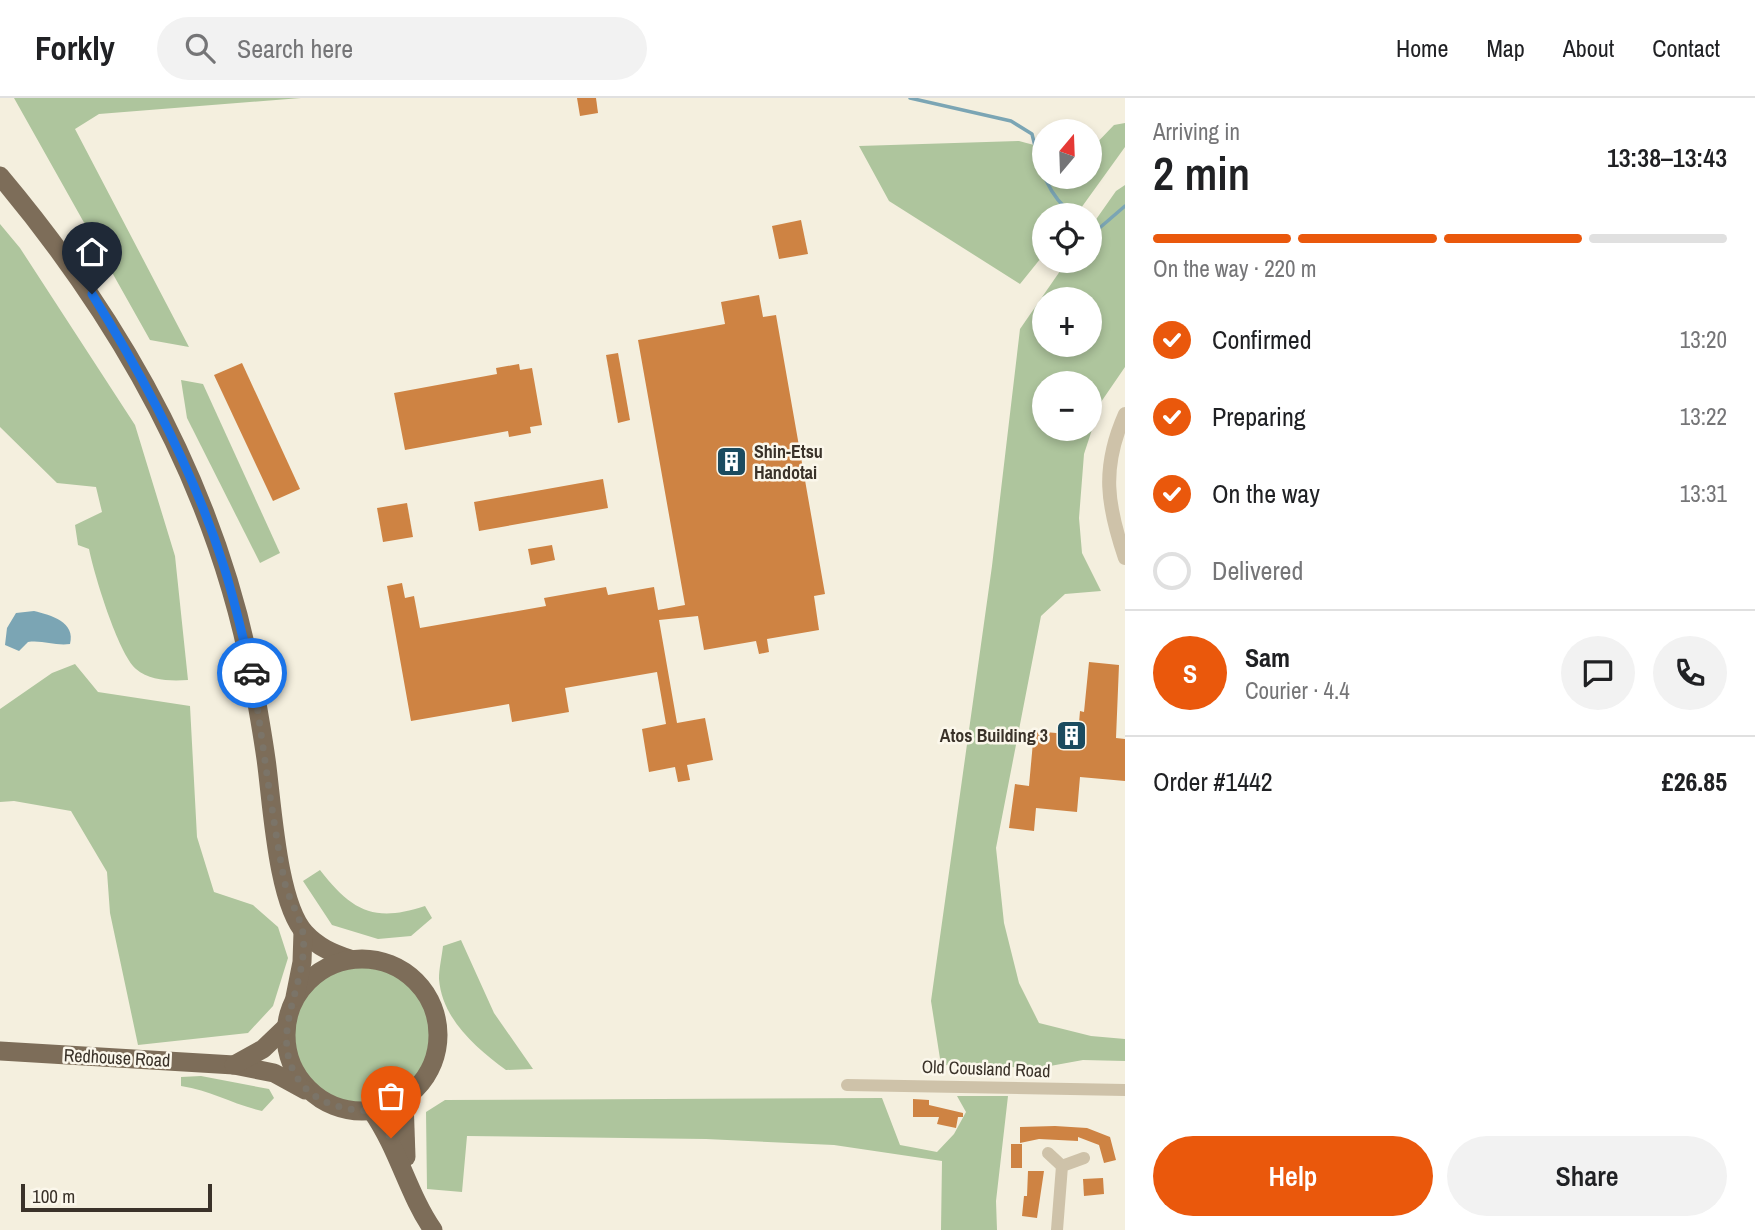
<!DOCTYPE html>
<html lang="en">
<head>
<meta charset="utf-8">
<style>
  body { margin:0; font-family:"Archivo Narrow",sans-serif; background:#f2f2f2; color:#202124; height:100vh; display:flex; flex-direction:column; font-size:26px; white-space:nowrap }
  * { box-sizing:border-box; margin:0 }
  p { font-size:23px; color:#757577 }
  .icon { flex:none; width:38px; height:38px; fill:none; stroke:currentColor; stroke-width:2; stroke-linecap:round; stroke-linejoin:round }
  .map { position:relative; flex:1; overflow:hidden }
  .sheet { display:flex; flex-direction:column; background:#fff; width:630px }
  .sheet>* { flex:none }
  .needle { width:46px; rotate:19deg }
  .buttons { position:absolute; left:1032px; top:21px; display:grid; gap:14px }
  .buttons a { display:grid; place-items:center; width:70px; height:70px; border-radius:50%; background:#fff; box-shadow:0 4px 10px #0003; font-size:35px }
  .scale { position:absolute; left:21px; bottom:18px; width:191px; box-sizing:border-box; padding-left:7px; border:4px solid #3a3229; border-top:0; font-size:19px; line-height:24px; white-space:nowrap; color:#3a3229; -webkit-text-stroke:5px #fbf7eb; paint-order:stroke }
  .pin { position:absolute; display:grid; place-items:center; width:60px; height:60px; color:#fff; margin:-72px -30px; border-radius:50% 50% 50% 0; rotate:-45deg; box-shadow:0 0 7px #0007 }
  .pin .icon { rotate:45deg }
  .courier { position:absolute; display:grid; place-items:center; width:70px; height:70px; margin:-35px; border:5px solid #1a73e8; border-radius:50%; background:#fff; color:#222; box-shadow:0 2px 9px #0007 }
  .headline em { font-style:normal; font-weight:600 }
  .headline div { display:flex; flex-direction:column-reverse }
  .headline { display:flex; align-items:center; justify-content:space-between; height:119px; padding:0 28px }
  h1 { font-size:46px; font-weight:600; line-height:52px }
  .bar { display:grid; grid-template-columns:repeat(4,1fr); gap:10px 7px; align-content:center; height:84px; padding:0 28px }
  .bar i { height:9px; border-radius:5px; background:#e0e0e0 }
  .bar .on { background:#ea580c }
  .bar p { grid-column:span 4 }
  .line { display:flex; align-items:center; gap:18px; padding:0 28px; border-top:2px solid #e0e0e0 }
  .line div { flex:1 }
  .round { display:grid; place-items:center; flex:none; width:74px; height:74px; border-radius:37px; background:#f2f2f2 }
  ol { padding:0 28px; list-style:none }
  li { display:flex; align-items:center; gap:21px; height:77px }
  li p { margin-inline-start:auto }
  li .icon { padding:7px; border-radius:50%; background:#ea580c; color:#fff; stroke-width:4 }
  li:last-child { color:#757577 }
  li i { width:38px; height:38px; border:4px solid #e0e0e0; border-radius:50% }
  .button { display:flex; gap:14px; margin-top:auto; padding:14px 28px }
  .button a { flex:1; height:80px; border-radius:42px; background:#ea580c; color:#fff; font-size:28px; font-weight:600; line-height:80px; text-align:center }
  .button a+a { background:#f2f2f2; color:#202124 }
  header { display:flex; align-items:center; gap:42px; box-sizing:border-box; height:98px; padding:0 35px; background:#fff; border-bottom:2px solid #e0e0e0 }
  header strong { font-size:33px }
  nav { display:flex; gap:38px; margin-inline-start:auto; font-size:24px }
  .search { width:490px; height:63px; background:#f2f2f2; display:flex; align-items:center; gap:18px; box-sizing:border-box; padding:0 24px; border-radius:38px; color:#757577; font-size:26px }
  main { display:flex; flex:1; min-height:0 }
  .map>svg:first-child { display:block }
  .green { fill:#aec59d; fill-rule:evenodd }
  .water { fill:#7ba5b4 }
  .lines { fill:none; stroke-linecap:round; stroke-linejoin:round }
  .stream { stroke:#7ba5b4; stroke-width:3.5 }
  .building { fill:#ce8343 }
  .minor { stroke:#cec2a9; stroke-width:12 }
  .tertiary { stroke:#cec2a9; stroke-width:14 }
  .primary { stroke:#7d6d59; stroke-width:19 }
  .done { stroke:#7b7468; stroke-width:7; stroke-dasharray:0 12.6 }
  .route { stroke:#1a73e8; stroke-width:9 }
  .labels { text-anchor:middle; stroke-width:5; stroke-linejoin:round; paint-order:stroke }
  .poi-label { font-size:18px; font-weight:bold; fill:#3a3229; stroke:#fbf7eb; text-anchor:start }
  .street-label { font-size:18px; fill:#3a3229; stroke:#fbf7eb }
</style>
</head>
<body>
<header>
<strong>Forkly</strong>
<div class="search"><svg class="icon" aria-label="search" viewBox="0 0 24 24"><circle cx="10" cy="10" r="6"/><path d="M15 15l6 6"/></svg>Search here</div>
<nav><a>Home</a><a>Map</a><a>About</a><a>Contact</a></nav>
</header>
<main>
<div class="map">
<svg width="1125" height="1132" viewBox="0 0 1125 1132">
  <rect width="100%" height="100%" fill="#f4efde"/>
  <!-- green -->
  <g class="green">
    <path d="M 14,0 L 301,0 L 99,16 L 75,31 L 189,249 L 150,242 Z"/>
    <path d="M 1125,25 L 1125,49 L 1076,117 L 1045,117 L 1045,155 L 1020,186 L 889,103 L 859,48 L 1019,43 L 1045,50 L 1045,79 L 1090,79 L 1090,52 L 1114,27 Z"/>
    <path d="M 1125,87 L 1125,269 L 1101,304 L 1084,356 L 1079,420 L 1082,455 L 1101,493 L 1065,496 L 1041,518 L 996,750 L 1004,825 L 1019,885 L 1039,925 L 1091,938 L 1125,941 L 1125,963 L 1083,962 L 1039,970 L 941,967 L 931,903 L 992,468 L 1020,231 L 1067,163 L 1090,163 L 1090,130 L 1116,93 ZM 1045,201 L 1090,201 L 1090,247 L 1045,247 ZM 1045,285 L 1090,285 L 1090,331 L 1045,331 Z"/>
    <path d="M 0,126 L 20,150 L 135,327 L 175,458 L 188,582 C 171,583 150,583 136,571 C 118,555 94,476 89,451 L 78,447 L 75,427 L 102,414 L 96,389 L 57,385 L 0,329 Z"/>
    <path d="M 181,282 L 203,286 L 280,455 L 260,465 L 187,320 Z"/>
    <path d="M 75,566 L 98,594 L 190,608 L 197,739 L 214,794 L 253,807 L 278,829 L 288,860 L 273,908 L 248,935 L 138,947 L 110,815 L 107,774 L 71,713 L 14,703 L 0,704 L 0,611 L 52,575 Z"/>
    <path d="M 320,772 C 352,813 374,825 425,808 L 432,820 L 411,838 L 378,841 L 332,827 L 303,783 Z"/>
    <path d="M 461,842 L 494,915 L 533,971 L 506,972 C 476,950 442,921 439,881 C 439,870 442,858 443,848 Z"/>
    <circle cx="362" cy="938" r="69"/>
    <path d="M 201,978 L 269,991 L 274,1000 L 262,1013 C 232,1006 212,993 181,988 L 181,979 Z"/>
    <path d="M 957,998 L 1008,998 L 996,1103 L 997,1132 L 941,1132 L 942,1063 L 834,1047 L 706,1041 L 467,1038 L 462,1094 L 427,1091 L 426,1014 L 445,1002 L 882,1000 L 900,1047 L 937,1054 L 954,1036 L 966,1014 Z"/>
  </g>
  <!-- water -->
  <path class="water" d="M 34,513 C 51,517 76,524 70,546 C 55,548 43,542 28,544 L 19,553 L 5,547 L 7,530 L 16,515 Z"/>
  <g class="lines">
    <!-- stream -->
    <g class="stream">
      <path d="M 910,0 L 1011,23 L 1032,36 C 1040,68 1046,97 1074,117"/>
      <path d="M 1090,129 L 1096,133 L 1125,108"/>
    </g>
  </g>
  <!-- building -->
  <g class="building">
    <path d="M 577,0 L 596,0 L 598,15 L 580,18 Z"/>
    <path d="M 801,122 L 808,156 L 779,161 L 772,128 Z"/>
    <path d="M 759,197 L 763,219 L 776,217 L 825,496 L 814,498 L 819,532 L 767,541 L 769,554 L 759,556 L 756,543 L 704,552 L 698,518 L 659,522 L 677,625 L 705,620 L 713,662 L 687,667 L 690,682 L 678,684 L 675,669 L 649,674 L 642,631 L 666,626 L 657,574 L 565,590 L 569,614 L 512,624 L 509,606 L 411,623 L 387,488 L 402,485 L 405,500 L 414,498 L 420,530 L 546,508 L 544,500 L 606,489 L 608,497 L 654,489 L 658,512 L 685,507 L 638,242 L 725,226 L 721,204 Z"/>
    <path d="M 618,255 L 630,322 L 618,325 L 606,257 Z"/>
    <path d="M 242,265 L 300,391 L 273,403 L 214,277 Z"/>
    <path d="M 519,266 L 520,272 L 532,270 L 542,327 L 530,329 L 531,335 L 509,339 L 508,333 L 405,352 L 394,295 L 497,276 L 496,270 Z"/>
    <path d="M 603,381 L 608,410 L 479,433 L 474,404 Z"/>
    <path d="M 407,405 L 413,439 L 383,444 L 377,410 Z"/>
    <path d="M 552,447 L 555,462 L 531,467 L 528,451 Z"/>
    <path d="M 1089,564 L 1119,567 L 1116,640 L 1125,641 L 1125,683 L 1080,679 L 1077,714 L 1036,710 L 1034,733 L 1009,730 L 1015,686 L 1029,688 L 1034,633 L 1078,637 L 1080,613 L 1084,614 Z"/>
    <path d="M 913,1001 L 929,1002 L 929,1007 L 963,1015 L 963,1019 L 958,1019 L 956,1030 L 937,1026 L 939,1019 L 913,1019 Z"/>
    <path d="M 1055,1028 L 1087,1030 L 1110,1039 L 1116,1062 L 1104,1065 L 1099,1047 L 1078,1039 L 1078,1043 L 1039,1041 L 1020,1045 L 1020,1029 Z"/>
    <rect x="1011" y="1046" width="11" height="24"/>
    <path d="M 1028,1073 L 1044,1073 L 1037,1120 L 1022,1118 L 1024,1098 L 1027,1098 Z"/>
    <path d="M 1103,1080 L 1104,1096 L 1084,1098 L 1083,1081 Z"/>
  </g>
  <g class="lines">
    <!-- minor -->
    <g class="minor">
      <path d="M 847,987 L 1125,992"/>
      <path d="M 1048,1055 L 1062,1068"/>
      <path d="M 1057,1132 L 1062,1068 L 1084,1060"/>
    </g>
    <!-- tertiary -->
    <path class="tertiary" d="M 1125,316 C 1101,370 1107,407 1125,460"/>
    <!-- primary -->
    <g class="primary">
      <path d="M 0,78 C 122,223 216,391 252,578 C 257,605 262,633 266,661 C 272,703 277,805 305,835 C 318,849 332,855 350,861"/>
      <circle cx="362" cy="937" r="76"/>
      <path d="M 295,899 L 302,864 L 303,834"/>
      <path d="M 0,953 L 234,967 L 274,975 L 305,992"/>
      <path d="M 234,967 L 263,951 L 286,929"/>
      <path d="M 404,1001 L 406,1059"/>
      <path d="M 372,1013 C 399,1052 408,1096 433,1132"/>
    </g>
  </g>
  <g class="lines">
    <!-- done -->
    <path class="done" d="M 252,575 C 263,644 271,713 284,781 C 287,799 301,819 303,836 C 309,884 270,930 295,976 C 311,1005 342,1012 372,1013 L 391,1040"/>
    <!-- route -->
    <path class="route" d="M 92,196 C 145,281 193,371 223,466 C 235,502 242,539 252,575"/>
  </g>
  <!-- icons -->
  <defs>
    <symbol id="building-square" viewBox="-11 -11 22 22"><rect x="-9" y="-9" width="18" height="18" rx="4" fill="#1b4b5f" stroke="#fbf7eb"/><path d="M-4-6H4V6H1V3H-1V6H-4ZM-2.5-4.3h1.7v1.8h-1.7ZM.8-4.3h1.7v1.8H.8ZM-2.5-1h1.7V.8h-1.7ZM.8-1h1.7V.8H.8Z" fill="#fff"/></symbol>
  </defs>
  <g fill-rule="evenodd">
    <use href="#building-square" x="714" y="346" width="35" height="35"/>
    <use href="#building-square" x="1054" y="620" width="35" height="35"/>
  </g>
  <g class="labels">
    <!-- poi labels -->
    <g class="poi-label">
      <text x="754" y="360">Shin-Etsu<tspan x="754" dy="21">Handotai</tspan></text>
      <text x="1048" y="644" text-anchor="end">Atos Building 3</text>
    </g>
    <!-- street labels -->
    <g class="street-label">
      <text transform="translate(117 960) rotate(3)" y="6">Redhouse Road</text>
      <text transform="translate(986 971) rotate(2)" y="6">Old Cousland Road</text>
    </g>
  </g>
</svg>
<div class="buttons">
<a><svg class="needle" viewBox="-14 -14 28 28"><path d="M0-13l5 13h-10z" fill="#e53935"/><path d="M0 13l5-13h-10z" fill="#757577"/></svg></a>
<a><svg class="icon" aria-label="locate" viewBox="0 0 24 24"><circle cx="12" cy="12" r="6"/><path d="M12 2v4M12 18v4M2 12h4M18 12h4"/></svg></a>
<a>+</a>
<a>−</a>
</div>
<div class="scale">100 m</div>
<div class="pin" style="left:391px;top:1040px;background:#ea580c"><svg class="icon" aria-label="bag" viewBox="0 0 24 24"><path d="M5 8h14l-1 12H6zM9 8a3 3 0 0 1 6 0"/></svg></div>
<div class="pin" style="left:92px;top:196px;background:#1f2937"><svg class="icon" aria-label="home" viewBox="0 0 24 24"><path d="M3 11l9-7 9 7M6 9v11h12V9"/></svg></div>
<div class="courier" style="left:252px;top:575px"><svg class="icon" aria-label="car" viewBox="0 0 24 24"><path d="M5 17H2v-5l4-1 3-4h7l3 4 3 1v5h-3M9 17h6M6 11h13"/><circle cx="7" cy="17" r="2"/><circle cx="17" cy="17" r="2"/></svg></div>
</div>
<section class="sheet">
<div class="headline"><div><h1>2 min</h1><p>Arriving in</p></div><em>13:38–13:43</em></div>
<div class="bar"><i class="on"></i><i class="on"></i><i class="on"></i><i></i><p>On the way · 220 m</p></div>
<ol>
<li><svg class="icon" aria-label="check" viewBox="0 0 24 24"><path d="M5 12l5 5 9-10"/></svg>Confirmed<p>13:20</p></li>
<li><svg class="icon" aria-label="check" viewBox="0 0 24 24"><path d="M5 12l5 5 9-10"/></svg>Preparing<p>13:22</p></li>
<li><svg class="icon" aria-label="check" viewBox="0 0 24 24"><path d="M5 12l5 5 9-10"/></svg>On the way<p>13:31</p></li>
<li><i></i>Delivered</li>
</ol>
<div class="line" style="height:126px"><b class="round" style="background:#ea580c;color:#fff">S</b><div><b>Sam</b><p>Courier · 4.4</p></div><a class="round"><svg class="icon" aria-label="chat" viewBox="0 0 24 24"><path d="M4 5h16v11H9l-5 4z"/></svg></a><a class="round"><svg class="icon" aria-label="phone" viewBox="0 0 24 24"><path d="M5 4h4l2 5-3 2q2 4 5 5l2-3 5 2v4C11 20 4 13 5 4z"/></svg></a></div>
<div class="line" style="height:91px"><div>Order #1442</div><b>£26.85</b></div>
<div class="button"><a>Help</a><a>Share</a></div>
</section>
</main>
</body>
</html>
